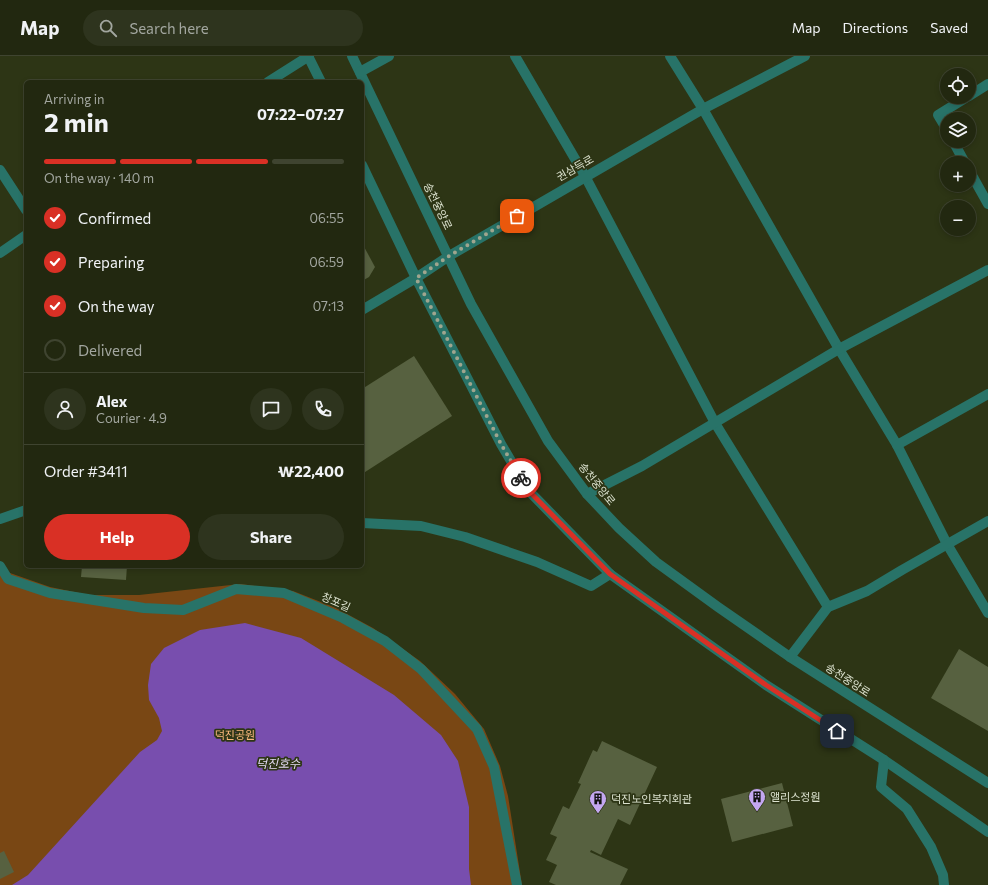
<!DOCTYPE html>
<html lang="en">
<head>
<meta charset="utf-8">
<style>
  body { margin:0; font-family:Commissioner,"Noto Sans KR",sans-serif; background:#2e341e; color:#f1f3f6; height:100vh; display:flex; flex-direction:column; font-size:15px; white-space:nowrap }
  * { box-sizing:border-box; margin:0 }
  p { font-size:13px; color:#a2a69f }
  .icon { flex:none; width:22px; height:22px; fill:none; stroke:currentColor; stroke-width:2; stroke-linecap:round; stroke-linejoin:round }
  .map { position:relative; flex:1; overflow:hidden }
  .panel { position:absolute; left:24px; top:24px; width:340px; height:488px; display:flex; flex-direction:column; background:#222810; border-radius:6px; box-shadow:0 2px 6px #0003,0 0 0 1px #3f4430 }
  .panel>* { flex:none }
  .controls { position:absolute; left:940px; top:12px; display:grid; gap:8px }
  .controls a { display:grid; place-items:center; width:36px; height:36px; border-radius:50%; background:#222810; box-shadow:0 2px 6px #0003,0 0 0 1px #3f4430; font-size:20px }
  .pin { position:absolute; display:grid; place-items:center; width:34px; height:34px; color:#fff; margin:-17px; border-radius:8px; box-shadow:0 2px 6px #0006 }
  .courier { position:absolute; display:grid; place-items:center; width:40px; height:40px; margin:-20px; border:3px solid #d93025; border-radius:50%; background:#fff; color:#222; box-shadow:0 1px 5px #0007 }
  .head em { font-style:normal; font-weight:700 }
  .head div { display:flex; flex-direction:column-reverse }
  .head { display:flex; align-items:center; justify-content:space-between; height:68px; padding:0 20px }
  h1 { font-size:26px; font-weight:700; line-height:30px }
  .bar { display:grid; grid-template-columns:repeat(4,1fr); gap:6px 4px; align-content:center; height:48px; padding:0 20px }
  .bar i { height:5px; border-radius:3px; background:#3f4430 }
  .bar .active { background:#d93025 }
  .bar p { grid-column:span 4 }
  .line { display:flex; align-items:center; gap:10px; padding:0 20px; border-top:1px solid #3f4430 }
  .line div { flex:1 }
  .round { display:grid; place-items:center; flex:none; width:42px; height:42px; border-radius:21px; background:#2e341e }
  ol { padding:0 20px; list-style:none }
  li { display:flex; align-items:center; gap:12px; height:44px }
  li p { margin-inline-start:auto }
  li .icon { padding:4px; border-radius:50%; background:#d93025; color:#fff; stroke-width:4 }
  li:last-child { color:#a2a69f }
  li i { width:22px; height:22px; border:2px solid #3f4430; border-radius:50% }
  .button { display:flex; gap:8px; margin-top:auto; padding:8px 20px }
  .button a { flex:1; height:46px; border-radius:24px; background:#d93025; color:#fff; font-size:16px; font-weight:700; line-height:46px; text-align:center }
  .button a+a { background:#2e341e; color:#f1f3f6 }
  header { display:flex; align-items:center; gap:24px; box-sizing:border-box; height:56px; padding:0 20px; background:#222810; border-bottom:1px solid #3f4430 }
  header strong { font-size:19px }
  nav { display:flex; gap:22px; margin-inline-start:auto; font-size:14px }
  .search { width:280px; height:36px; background:#2e341e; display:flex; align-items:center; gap:10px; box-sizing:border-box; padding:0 14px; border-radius:22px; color:#a2a69f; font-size:15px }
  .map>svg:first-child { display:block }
  .green { fill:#794714 }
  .water { fill:#784eae }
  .building { fill:#576140 }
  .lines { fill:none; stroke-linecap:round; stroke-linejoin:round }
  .minor { stroke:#287368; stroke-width:10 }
  .done { stroke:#9fa58e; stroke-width:4; stroke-dasharray:0 7.2 }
  .route { stroke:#d93025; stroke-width:5 }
  .labels { text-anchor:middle; stroke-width:3.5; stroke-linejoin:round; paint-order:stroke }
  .street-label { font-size:11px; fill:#dce2cf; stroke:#2d3515 }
  .park-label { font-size:11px; fill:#fcb97f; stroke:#2d3515 }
  .poi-label { font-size:11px; fill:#dce2cf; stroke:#2d3515; text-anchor:start }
  .water-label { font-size:12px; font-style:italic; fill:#e3d9f3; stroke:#2d3515 }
</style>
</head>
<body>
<header>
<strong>Map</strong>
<div class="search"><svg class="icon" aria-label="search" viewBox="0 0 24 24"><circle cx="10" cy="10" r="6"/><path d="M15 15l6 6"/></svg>Search here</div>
<nav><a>Map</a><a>Directions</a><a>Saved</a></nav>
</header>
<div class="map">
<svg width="988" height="829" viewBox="0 0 988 829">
  <rect width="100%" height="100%" fill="#2d3515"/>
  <!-- green -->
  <path class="green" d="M 10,517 L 50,531 L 89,539 L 139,539 L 240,528 L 293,535 L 336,552 L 373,572 L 420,605 L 455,638 L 484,673 L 500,710 L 508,740 L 522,829 L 0,829 L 0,519 Z"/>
  <!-- water -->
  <path class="water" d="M 245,567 L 301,582 L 394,639 L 441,679 L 458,705 L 469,751 L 469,813 L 471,829 L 12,829 L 28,819 L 140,696 L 157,684 L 162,675 L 159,662 L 149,644 L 148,629 L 151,608 L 164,592 L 200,574 Z"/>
  <!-- building -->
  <g class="building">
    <path d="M 362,187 L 375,211 L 369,221 L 362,225 Z"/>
    <path d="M 414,300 L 452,360 L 362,418 L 362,333 Z"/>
    <path d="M 82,510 L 127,510 L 126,524 L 81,521 Z"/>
    <path d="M 959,593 L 988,611 L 988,675 L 931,642 Z"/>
    <path d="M 602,685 L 657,711 L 630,769 L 618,763 L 601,799 L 591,794 L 590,796 L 628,813 L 620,829 L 556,829 L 549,826 L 557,809 L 546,804 L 557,781 L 550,778 L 563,750 L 569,753 L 581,728 L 578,727 L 593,694 L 597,696 Z"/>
    <path d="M 782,727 L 793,770 L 732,786 L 721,743 Z"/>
    <path d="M 4,795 L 14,816 L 0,823 L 0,797 Z"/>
  </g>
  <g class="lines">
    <!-- minor -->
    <g class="minor">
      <path d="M 308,0 L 321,26"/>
      <path d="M 352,0 L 471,248 L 548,385 L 587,438 L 619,472 L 656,506 L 718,551 L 790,601 L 988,727"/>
      <path d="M 515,0 L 585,120 L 715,367 L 828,551"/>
      <path d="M 670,0 L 703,53 L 839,293 L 897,389 L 947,488 L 988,557"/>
      <path d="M 360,16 L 389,0"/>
      <path d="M 268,26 L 309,0"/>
      <path d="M 969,40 L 988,28"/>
      <path d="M 947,74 L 938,59 L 967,41"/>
      <path d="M 953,85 L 965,107"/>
      <path d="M 362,109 L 416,222 L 501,388 L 528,434 L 610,518 L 766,629 L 884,704 L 988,776"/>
      <path d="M 0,114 L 26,154"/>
      <path d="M 969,114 L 988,148"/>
      <path d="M 0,197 L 26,179"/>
      <path d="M 362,254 L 416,222 L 449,200 L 703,53 L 805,0"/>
      <path d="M 897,389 L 988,338"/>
      <path d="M 587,438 L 642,410 L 839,293 L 988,214"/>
      <path d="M 0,463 L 26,454"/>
      <path d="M 362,467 L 421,470 L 465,481 L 537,506 L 591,530 L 610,518"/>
      <path d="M 0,510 L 8,523 L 50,537 L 144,552 L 183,554 L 236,533 L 284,537 L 343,562 L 385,585 L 421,613 L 477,673 L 494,711 L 517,829"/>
      <path d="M 790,601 L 828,551 L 867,535 L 902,514 L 988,465"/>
      <path d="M 884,704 L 881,731 L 907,753 L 931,791 L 943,819 L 944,829"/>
    </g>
  </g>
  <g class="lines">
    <!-- done -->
    <path class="done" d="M 517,160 L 449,200 L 416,222 L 501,388 L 521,422"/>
    <!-- route -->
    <path class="route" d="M 521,422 L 528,434 L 610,518 L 766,629 L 837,675"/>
  </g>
  <!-- icons -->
  <defs>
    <symbol id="building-pin" viewBox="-11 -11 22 30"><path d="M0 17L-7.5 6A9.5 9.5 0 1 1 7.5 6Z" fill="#c4a7f1" stroke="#2d3515"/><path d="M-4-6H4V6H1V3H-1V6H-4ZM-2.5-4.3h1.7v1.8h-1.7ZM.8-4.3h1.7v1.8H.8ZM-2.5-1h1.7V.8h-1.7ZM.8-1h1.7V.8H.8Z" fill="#111"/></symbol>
  </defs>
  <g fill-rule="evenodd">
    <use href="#building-pin" x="747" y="731" width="20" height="27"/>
    <use href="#building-pin" x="588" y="733" width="20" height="27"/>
  </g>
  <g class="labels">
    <!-- street labels -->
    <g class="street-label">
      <text transform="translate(575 112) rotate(-30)" y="4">권삼득로</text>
      <text transform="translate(438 150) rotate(64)" y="4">송천중앙로</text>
      <text transform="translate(597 428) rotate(51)" y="4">송천중앙로</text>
      <text transform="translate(336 546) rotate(24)" y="4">창포길</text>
      <text transform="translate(848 624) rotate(33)" y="4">송천중앙로</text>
    </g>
    <!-- park labels -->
    <g class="park-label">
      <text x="235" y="683">덕진공원</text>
    </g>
    <!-- poi labels -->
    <g class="poi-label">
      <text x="770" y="745">앨리스정원</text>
      <text x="611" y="747">덕진노인복지회관</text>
    </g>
    <!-- water labels -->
    <g class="water-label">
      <text x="278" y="712">덕진호수</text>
    </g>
  </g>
</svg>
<div class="controls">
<a><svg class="icon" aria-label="locate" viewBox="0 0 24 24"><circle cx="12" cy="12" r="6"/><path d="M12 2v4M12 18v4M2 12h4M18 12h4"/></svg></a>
<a><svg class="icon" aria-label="layers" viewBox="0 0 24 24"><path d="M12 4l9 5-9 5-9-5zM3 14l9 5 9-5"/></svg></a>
<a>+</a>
<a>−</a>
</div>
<div class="pin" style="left:517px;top:160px;background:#ea580c"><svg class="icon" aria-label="bag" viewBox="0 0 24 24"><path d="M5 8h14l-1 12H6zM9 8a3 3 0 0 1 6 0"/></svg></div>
<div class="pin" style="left:837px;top:675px;background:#1f2937"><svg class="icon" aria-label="home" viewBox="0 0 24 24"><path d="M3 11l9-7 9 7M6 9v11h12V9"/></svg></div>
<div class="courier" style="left:521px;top:422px"><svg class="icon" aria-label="bike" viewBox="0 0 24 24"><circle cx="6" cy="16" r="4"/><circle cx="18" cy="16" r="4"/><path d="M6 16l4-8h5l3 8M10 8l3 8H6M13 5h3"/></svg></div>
<section class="panel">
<div class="head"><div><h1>2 min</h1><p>Arriving in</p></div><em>07:22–07:27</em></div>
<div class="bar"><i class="active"></i><i class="active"></i><i class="active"></i><i></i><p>On the way · 140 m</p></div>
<ol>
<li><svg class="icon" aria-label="check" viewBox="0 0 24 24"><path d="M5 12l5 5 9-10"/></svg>Confirmed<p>06:55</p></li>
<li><svg class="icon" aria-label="check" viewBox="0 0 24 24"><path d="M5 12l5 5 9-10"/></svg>Preparing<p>06:59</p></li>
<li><svg class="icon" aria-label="check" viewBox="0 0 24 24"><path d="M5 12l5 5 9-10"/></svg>On the way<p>07:13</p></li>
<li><i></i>Delivered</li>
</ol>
<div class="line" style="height:72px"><a class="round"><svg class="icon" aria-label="person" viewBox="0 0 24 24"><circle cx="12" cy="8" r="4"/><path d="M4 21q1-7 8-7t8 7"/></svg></a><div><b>Alex</b><p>Courier · 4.9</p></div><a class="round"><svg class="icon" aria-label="chat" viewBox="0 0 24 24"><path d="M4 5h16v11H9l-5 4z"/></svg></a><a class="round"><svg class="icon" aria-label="phone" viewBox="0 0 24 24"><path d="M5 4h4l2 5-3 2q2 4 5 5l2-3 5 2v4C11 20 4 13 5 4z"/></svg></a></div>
<div class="line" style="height:52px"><div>Order #3411</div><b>₩22,400</b></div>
<div class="button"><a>Help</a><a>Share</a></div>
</section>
</div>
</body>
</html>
